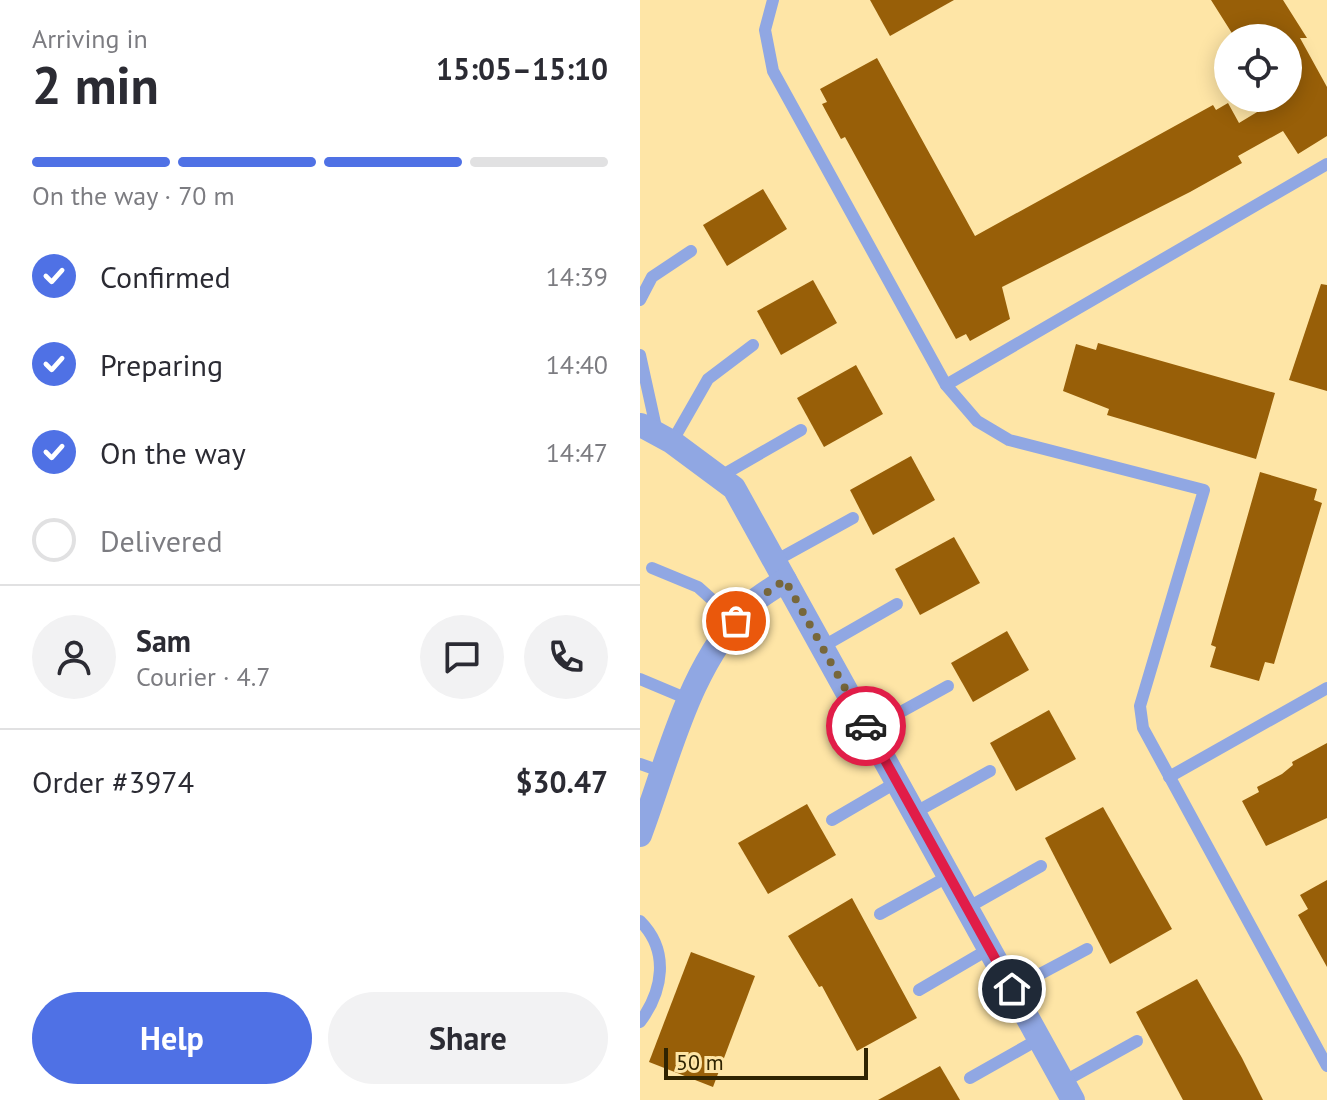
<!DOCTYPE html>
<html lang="en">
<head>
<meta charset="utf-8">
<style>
  body { margin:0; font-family:"PT Sans",sans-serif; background:#f2f2f3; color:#2b2b33; height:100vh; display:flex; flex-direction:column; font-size:30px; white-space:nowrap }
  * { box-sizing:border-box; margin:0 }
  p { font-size:26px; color:#7c7c81 }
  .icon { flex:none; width:44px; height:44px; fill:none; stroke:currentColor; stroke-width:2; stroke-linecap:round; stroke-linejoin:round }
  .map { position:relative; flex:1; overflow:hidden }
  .details { display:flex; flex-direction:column; background:#fff; width:640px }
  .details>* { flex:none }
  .buttons { position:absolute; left:574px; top:24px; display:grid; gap:16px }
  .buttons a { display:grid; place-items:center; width:88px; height:88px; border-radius:50%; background:#fff; box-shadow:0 4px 20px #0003; font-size:40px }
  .scale { position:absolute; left:24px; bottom:20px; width:204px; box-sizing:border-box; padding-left:8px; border:4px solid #2f2301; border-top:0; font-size:22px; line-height:28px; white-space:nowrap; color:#2f2301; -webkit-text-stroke:6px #fee5a6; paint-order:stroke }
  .pin { position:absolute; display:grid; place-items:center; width:68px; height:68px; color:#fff; margin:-34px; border:4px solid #fff; border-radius:50%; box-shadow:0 2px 8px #0007 }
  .courier { position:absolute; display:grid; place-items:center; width:80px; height:80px; margin:-40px; border:6px solid #e11d48; border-radius:50%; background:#fff; color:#222; box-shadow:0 2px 10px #0007 }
  .headline em { font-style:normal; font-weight:600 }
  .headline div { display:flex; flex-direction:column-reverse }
  .headline { display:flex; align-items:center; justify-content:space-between; height:136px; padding:0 32px }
  h1 { font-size:52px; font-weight:600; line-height:60px }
  .bar { display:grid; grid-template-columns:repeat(4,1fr); gap:12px 8px; align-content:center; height:96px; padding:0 32px }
  .bar i { height:10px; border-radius:6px; background:#e1e1e2 }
  .bar .selected { background:#4f71e5 }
  .bar p { grid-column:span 4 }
  .line { display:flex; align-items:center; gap:20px; padding:0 32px; border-top:2px solid #e1e1e2 }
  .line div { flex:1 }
  .round { display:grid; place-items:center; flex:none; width:84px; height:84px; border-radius:42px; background:#f2f2f3 }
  ol { padding:0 32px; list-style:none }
  li { display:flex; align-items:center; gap:24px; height:88px }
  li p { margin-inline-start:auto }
  li .icon { padding:8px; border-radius:50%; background:#4f71e5; color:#fff; stroke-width:4 }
  li:last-child { color:#7c7c81 }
  li i { width:44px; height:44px; border:4px solid #e1e1e2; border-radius:50% }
  .primary-button { display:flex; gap:16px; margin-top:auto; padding:16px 32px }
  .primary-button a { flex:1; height:92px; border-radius:48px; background:#4f71e5; color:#fff; font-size:32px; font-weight:600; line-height:92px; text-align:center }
  .primary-button a+a { background:#f2f2f3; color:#2b2b33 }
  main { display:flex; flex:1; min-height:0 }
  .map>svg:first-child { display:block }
  .building { fill:#985f08 }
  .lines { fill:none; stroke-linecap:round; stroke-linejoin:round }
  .service { stroke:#90a7e3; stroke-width:12 }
  .minor { stroke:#90a7e3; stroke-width:24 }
  .done { stroke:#77673b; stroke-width:8; stroke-dasharray:0 14.4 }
  .route { stroke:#e11d48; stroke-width:10 }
</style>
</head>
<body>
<main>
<section class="details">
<div class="headline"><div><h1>2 min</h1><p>Arriving in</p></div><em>15:05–15:10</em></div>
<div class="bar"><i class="selected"></i><i class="selected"></i><i class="selected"></i><i></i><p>On the way · 70 m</p></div>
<ol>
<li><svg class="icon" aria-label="check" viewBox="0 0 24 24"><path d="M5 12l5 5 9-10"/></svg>Confirmed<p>14:39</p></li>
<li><svg class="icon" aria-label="check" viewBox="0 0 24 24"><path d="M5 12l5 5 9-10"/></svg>Preparing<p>14:40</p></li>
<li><svg class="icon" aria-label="check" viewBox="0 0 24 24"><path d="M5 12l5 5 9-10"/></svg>On the way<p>14:47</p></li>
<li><i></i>Delivered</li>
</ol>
<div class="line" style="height:144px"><a class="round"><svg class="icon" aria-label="person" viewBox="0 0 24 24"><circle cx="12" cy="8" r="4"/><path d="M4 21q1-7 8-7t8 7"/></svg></a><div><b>Sam</b><p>Courier · 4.7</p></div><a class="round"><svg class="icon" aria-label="chat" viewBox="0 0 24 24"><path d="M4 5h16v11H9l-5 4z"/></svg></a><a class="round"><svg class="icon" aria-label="phone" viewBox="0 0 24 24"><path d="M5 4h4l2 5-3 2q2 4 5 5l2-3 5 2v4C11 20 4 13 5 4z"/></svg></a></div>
<div class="line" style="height:104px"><div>Order #3974</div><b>$30.47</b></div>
<div class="primary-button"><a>Help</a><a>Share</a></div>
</section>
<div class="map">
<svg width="687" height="1100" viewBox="0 0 687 1100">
  <rect width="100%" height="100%" fill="#fee5a6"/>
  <!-- building -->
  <g class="building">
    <path d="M 230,0 L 314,0 L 250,36 Z"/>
    <path d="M 571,0 L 643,0 L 667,38 L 660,38 L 687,87 L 687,136 L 658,154 L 643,131 L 598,156 L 602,163 L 550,192 L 362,287 L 370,319 L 330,341 L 326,334 L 316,339 L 205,137 L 201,139 L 182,104 L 187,102 L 180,89 L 237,58 L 335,236 L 573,105 L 576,110 L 588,103 L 599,123 L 640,98 L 648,98 L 648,38 L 595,38 Z"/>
    <path d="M 123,189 L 147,229 L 87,266 L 63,225 Z"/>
    <path d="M 173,280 L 197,323 L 141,355 L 117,311 Z"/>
    <path d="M 681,284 L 687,285 L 687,391 L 649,380 Z"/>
    <path d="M 458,343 L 635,393 L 616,459 L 467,415 L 469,409 L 423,391 L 436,344 L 456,350 Z"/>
    <path d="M 216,365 L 243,414 L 184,447 L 157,398 Z"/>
    <path d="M 271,456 L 295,500 L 233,535 L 210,490 Z"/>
    <path d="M 620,472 L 677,489 L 674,500 L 682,503 L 634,664 L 625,662 L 619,681 L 570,667 L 576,647 L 571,645 Z"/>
    <path d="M 314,537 L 340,583 L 280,615 L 255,569 Z"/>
    <path d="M 367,631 L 389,670 L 333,702 L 311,663 Z"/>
    <path d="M 409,710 L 436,759 L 376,791 L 350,743 Z"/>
    <path d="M 687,743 L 687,818 L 626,846 L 602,801 L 619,792 L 617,787 L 642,774 L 653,765 L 652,762 Z"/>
    <path d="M 167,804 L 196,855 L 128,894 L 98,843 Z"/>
    <path d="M 463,807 L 532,929 L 470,964 L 405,838 Z"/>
    <path d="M 687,880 L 687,967 L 658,915 L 668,909 L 660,895 Z"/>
    <path d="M 212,898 L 277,1018 L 217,1051 L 182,986 L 179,987 L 148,936 Z"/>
    <path d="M 51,952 L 115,976 L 73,1087 L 9,1062 Z"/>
    <path d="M 557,979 L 602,1058 L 623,1100 L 543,1100 L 496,1012 Z"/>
    <path d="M 300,1066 L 320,1100 L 238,1100 Z"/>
  </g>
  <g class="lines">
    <!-- service -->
    <g class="service">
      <path d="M 133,0 L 125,30 L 133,71 L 306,385 L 337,421 L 369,440 L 564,490 L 500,706 L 503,728 L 687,1066"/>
      <path d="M 0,300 L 12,277 L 51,251"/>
      <path d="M 0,355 L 17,432"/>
      <path d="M 306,385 L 687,164"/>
      <path d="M 32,442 L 68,379 L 113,345"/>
      <path d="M 81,476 L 161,430"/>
      <path d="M 135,561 L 213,518"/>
      <path d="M 12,568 L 58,587 L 96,621"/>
      <path d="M 182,647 L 257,604"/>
      <path d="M 0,679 L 50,700"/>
      <path d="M 228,730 L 308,686"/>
      <path d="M 0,764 L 23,772"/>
      <path d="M 529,777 L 687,688"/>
      <path d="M 274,813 L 350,771"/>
      <path d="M 192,820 L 257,782"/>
      <path d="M 327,908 L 401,866"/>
      <path d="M 240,914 L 309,876"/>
      <path d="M 0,921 C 30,951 23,991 0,1022"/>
      <path d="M 372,989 L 447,949"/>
      <path d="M 279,990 L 349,949"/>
      <path d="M 330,1078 L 399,1039"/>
      <path d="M 423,1082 L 497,1041"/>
    </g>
    <!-- minor -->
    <g class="minor">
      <path d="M 1,425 L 32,442 L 94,488 L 433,1100"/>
      <path d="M 0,835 C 29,758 49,664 110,605 C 120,595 134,588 145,580"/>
    </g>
  </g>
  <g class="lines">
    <!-- done -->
    <path class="done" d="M 96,621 L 112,603 L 145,580 L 226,726"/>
    <!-- route -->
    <path class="route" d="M 226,726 L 372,989"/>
  </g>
</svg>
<div class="buttons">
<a><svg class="icon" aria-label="locate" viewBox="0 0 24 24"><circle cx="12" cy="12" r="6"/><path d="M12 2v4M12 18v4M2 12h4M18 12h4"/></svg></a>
</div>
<div class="scale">50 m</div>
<div class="pin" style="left:96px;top:621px;background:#ea580c"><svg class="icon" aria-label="bag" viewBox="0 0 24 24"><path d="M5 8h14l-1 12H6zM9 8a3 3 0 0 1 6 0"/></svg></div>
<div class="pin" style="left:372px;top:989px;background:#1f2937"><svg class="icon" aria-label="home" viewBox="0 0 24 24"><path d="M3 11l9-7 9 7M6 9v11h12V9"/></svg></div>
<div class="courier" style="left:226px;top:726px"><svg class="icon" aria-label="car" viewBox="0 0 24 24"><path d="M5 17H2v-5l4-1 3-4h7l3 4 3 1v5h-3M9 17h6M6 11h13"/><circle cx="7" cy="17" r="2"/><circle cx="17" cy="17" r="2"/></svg></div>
</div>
</main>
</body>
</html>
